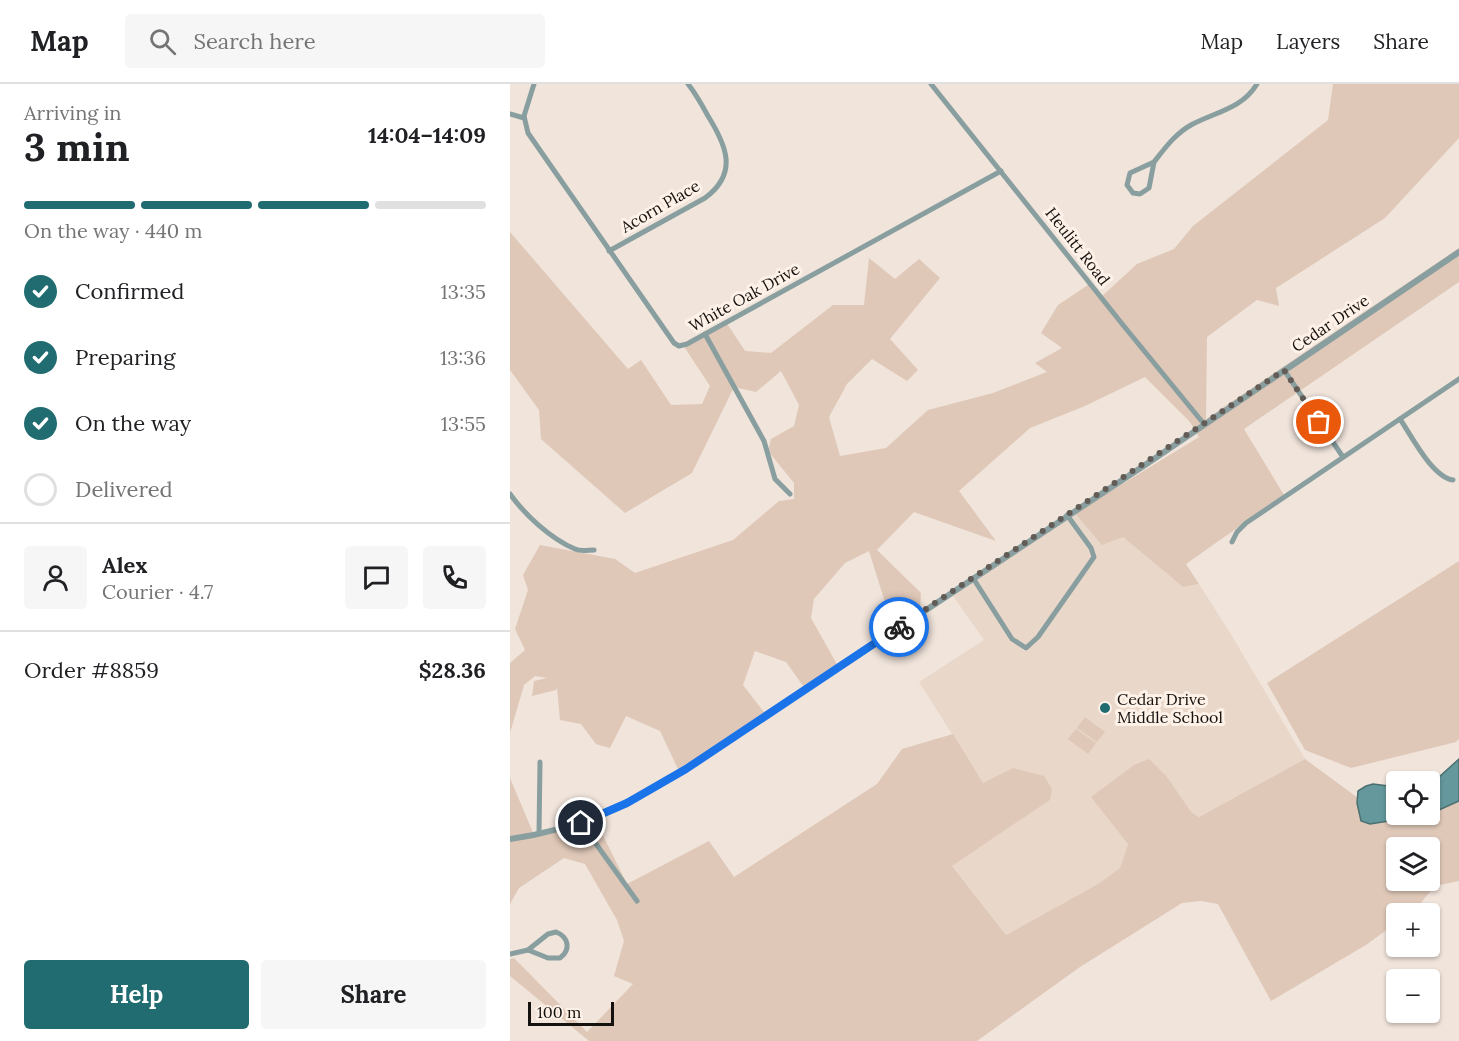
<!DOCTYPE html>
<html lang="en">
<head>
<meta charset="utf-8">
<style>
  body { margin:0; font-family:Lora,serif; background:#f6f6f6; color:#202124; height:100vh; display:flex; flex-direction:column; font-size:22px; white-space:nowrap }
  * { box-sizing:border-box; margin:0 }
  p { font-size:20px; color:#757577 }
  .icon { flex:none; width:33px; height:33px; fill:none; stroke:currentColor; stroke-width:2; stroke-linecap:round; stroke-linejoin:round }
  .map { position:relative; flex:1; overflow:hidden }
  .details { display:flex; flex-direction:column; background:#fff; width:510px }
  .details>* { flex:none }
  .fabs { position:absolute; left:876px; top:687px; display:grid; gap:12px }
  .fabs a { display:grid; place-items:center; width:54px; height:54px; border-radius:6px; background:#fff; box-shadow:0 2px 4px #0004; font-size:30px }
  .scale { position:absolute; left:18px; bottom:15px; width:86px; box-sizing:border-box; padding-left:6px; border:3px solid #15110e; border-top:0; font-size:16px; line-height:21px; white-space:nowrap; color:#15110e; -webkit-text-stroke:4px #fdf1e8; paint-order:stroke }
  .pin { position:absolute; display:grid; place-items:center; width:51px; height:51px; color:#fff; margin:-26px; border:3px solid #fff; border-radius:50%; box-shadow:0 2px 6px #0007 }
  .courier { position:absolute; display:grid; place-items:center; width:60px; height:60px; margin:-30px; border:4px solid #1a73e8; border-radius:50%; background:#fff; color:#222; box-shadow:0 2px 8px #0007 }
  .head em { font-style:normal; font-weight:700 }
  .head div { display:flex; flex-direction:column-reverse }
  .head { display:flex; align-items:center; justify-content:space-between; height:102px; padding:0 24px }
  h1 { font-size:39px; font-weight:700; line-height:45px }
  .bar { display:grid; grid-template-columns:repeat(4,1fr); gap:9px 6px; align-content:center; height:72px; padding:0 24px }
  .bar i { height:8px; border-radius:4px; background:#e0e0e0 }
  .bar .current { background:#206c71 }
  .bar p { grid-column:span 4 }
  .line { display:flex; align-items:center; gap:15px; padding:0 24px; border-top:2px solid #e0e0e0 }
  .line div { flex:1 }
  .round { display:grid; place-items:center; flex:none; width:63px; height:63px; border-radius:6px; background:#f6f6f6 }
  ol { padding:0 24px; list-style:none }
  li { display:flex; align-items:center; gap:18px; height:66px }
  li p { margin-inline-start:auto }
  li .icon { padding:6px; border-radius:50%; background:#206c71; color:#fff; stroke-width:4 }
  li:last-child { color:#757577 }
  li i { width:33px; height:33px; border:3px solid #e0e0e0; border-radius:50% }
  .button { display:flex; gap:12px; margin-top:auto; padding:12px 24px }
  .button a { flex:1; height:69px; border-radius:6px; background:#206c71; color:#fff; font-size:24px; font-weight:700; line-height:69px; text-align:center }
  .button a+a { background:#f6f6f6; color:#202124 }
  header { display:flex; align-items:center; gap:36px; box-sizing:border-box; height:84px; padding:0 30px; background:#fff; border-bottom:2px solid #e0e0e0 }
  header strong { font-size:28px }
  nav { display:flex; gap:33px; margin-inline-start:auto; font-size:21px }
  .search { width:420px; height:54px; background:#f6f6f6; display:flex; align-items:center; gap:15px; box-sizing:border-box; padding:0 21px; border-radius:6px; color:#757577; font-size:22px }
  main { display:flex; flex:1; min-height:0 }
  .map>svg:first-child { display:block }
  .built { fill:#e9d7c9 }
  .green { fill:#dfc8b8; fill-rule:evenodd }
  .water { fill:#64989c; stroke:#4c7071; stroke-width:1.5 }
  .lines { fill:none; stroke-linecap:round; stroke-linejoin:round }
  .minor { stroke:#889e9f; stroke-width:5 }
  .tertiary { stroke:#889e9f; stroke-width:6 }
  .done { stroke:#625b56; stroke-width:6; stroke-dasharray:0 10.8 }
  .route { stroke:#1a73e8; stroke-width:8 }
  .poi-dot { fill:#206c71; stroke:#fdf1e8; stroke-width:2 }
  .labels { text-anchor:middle; stroke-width:6; stroke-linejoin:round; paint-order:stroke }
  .street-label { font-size:16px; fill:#15110e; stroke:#fdf1e8 }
  .poi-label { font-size:16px; fill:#15110e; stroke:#fdf1e8; text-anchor:start }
</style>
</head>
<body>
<header>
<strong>Map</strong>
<div class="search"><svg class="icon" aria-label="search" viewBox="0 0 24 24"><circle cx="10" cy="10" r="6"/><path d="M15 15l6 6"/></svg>Search here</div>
<nav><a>Map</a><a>Layers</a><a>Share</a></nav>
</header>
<main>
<section class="details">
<div class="head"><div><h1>3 min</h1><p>Arriving in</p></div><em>14:04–14:09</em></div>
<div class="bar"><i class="current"></i><i class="current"></i><i class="current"></i><i></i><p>On the way · 440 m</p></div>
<ol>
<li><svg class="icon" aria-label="check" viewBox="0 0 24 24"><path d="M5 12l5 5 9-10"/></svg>Confirmed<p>13:35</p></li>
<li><svg class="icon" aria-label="check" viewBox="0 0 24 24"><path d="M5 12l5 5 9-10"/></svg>Preparing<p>13:36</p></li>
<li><svg class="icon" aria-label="check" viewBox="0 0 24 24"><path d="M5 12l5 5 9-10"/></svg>On the way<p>13:55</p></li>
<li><i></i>Delivered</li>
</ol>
<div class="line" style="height:108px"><a class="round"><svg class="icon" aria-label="person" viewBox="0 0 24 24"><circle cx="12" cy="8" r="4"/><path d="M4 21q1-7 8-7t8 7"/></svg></a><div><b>Alex</b><p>Courier · 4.7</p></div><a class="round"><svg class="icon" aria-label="chat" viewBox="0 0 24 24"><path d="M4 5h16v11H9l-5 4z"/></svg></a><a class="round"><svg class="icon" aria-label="phone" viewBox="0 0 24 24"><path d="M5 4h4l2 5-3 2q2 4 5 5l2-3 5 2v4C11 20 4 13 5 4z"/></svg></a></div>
<div class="line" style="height:78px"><div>Order #8859</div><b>$28.36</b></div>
<div class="button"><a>Help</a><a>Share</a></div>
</section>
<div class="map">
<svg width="949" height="957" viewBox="0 0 949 957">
  <rect width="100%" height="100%" fill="#f0e4db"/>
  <!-- built -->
  <path class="built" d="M 565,429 L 613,453 L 673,503 L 689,500 L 722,552 L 795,675 L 689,733 L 682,729 L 657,693 L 618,760 L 610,784 L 588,800 L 496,851 L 442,782 L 540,716 L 473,699 L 409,598 L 474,556 L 443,512 Z"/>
  <!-- green -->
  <g class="green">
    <path d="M 823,0 L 949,0 L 949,54 L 875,134 L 766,204 L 769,222 L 747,216 L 697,253 L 696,335 L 949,164 L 949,198 L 734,345 L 774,411 L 676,480 L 689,500 L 673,503 L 613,453 L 592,461 L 565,429 L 689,353 L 680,338 L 635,293 L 575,322 L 520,344 L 449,407 L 486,457 L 404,428 L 367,466 L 411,509 L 410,527 L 391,539 L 379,531 L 359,467 L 335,479 L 304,515 L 301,534 L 329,584 L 296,606 L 276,578 L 245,567 L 233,601 L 257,632 L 169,687 L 150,647 L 116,632 L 100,664 L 86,660 L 71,640 L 50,636 L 47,603 L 46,606 L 22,612 L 24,597 L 37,594 L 25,592 L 14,601 L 0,649 L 0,579 L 15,566 L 5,545 L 18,506 L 13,491 L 30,461 L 105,475 L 125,489 L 223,456 L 269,417 L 284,415 L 284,399 L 258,367 L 261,355 L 284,342 L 289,321 L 271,287 L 246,308 L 224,303 L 182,389 L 115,429 L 31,355 L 29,326 L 0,286 L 0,148 L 118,285 L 131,276 L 161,321 L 192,320 L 200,302 L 173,261 L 216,238 L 235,267 L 261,269 L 323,221 L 354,221 L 359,174 L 385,195 L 409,175 L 430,194 L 380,255 L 408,286 L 397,297 L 362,275 L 337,300 L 319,333 L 330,372 L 376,364 L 418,326 L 483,309 L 537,288 L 525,279 L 552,264 L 531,249 L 548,221 L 581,199 L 591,213 L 627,180 L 664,165 L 683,142 L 818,36 Z"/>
    <path d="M 949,477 L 949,655 L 946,658 L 841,684 L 795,666 L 757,599 Z"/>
    <path d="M 575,633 L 595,648 L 587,658 L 567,644 Z"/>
    <path d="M 566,645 L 586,659 L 578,670 L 558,655 Z"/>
    <path d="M 443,650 L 473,699 L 503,684 L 534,692 L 542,705 L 540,716 L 442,782 L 496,851 L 588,800 L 610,784 L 618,760 L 581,713 L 624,681 L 639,675 L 657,693 L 682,729 L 689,733 L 795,675 L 848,714 L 847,719 L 851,737 L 920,730 L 949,717 L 949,797 L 925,802 L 903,828 L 886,830 L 886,839 L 856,861 L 761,917 L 708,820 L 691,817 L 672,819 L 570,883 L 467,957 L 79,957 L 0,892 L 0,875 L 4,874 L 77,948 L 123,900 L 104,892 L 114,857 L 107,836 L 75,780 L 54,774 L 9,804 L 0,820 L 0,694 L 24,751 L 84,733 L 117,800 L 199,757 L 224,793 L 367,700 L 392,665 ZM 886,764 L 920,764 L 920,796 L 886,796 Z"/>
  </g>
  <!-- water -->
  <g class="water">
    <path d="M 949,675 L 949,717 L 920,730 L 920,698 L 917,697 L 929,693 Z"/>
    <path d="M 863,700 L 886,703 L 886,730 L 917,731 L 860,740 L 851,737 L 847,719 L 848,707 L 856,702 Z"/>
  </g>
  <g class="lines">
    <!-- minor -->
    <g class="minor">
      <path d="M 24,0 L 14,32 L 18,49 L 164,259 L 169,262 L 177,260 L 491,87"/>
      <path d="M 421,0 L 613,241 L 694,340"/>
      <path d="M 0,30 L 14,34"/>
      <path d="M 644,78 C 655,64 665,50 681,41 C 705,28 732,25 747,0"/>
      <path d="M 644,78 L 639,104 L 630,110 L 623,109 L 617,101 L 620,89 Z"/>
      <path d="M 99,167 L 195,114 C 229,89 216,61 198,32 C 192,21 186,10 178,0"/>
      <path d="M 195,250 L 254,357 L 265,395 L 280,410"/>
      <path d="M 774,286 L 833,373"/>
      <path d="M 890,335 C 901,351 922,393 943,396"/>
      <path d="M 0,410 C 15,431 41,455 65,465 C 71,468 78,466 84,466"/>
      <path d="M 722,458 L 727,448 L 736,439 L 949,295"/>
      <path d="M 463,494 L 502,555 L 516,564 L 528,553 L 584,473 L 581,464 L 557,431"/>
      <path d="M 71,739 L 127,817"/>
      <path d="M 29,750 L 30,678"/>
      <path d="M 46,848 C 59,853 61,866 50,874 L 38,874 L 18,866 L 38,850 Z"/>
      <path d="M 0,870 L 18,866"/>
    </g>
    <!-- tertiary -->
    <path class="tertiary" d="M 0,755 C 67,746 119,720 176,685 L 641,377 L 949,168"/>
  </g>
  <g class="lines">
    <!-- done -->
    <path class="done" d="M 389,543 L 774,286 L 809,338"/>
    <!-- route -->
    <path class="route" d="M 71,739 L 117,719 L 176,685 L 389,543"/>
  </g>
  <!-- markers -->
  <circle class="poi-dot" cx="595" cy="624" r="6"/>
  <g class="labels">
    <!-- street labels -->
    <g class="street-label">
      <text transform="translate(150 122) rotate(-30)" y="6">Acorn Place</text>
      <text transform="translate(568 162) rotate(52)" y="6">Heulitt Road</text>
      <text transform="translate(234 213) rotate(-29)" y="6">White Oak Drive</text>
      <text transform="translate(820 239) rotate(-34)" y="6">Cedar Drive</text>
    </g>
    <!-- poi labels -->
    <g class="poi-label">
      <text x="607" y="621">Cedar Drive<tspan x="607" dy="18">Middle School</tspan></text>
    </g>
  </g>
</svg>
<div class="fabs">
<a><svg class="icon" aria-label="locate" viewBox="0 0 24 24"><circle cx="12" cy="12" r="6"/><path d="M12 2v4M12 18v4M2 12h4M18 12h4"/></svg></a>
<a><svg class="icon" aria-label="layers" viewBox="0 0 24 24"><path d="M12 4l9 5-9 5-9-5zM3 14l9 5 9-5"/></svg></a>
<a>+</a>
<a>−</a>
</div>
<div class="scale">100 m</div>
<div class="pin" style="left:809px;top:338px;background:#ea580c"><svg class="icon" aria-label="bag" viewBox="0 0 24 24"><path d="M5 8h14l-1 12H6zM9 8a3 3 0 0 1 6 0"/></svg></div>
<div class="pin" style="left:71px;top:739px;background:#1f2937"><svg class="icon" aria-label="home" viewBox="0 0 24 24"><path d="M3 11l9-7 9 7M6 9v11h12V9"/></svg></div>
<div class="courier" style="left:389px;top:543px"><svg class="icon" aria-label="bike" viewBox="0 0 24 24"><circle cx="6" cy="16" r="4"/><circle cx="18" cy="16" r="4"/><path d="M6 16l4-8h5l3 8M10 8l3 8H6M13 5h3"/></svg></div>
</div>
</main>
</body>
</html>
